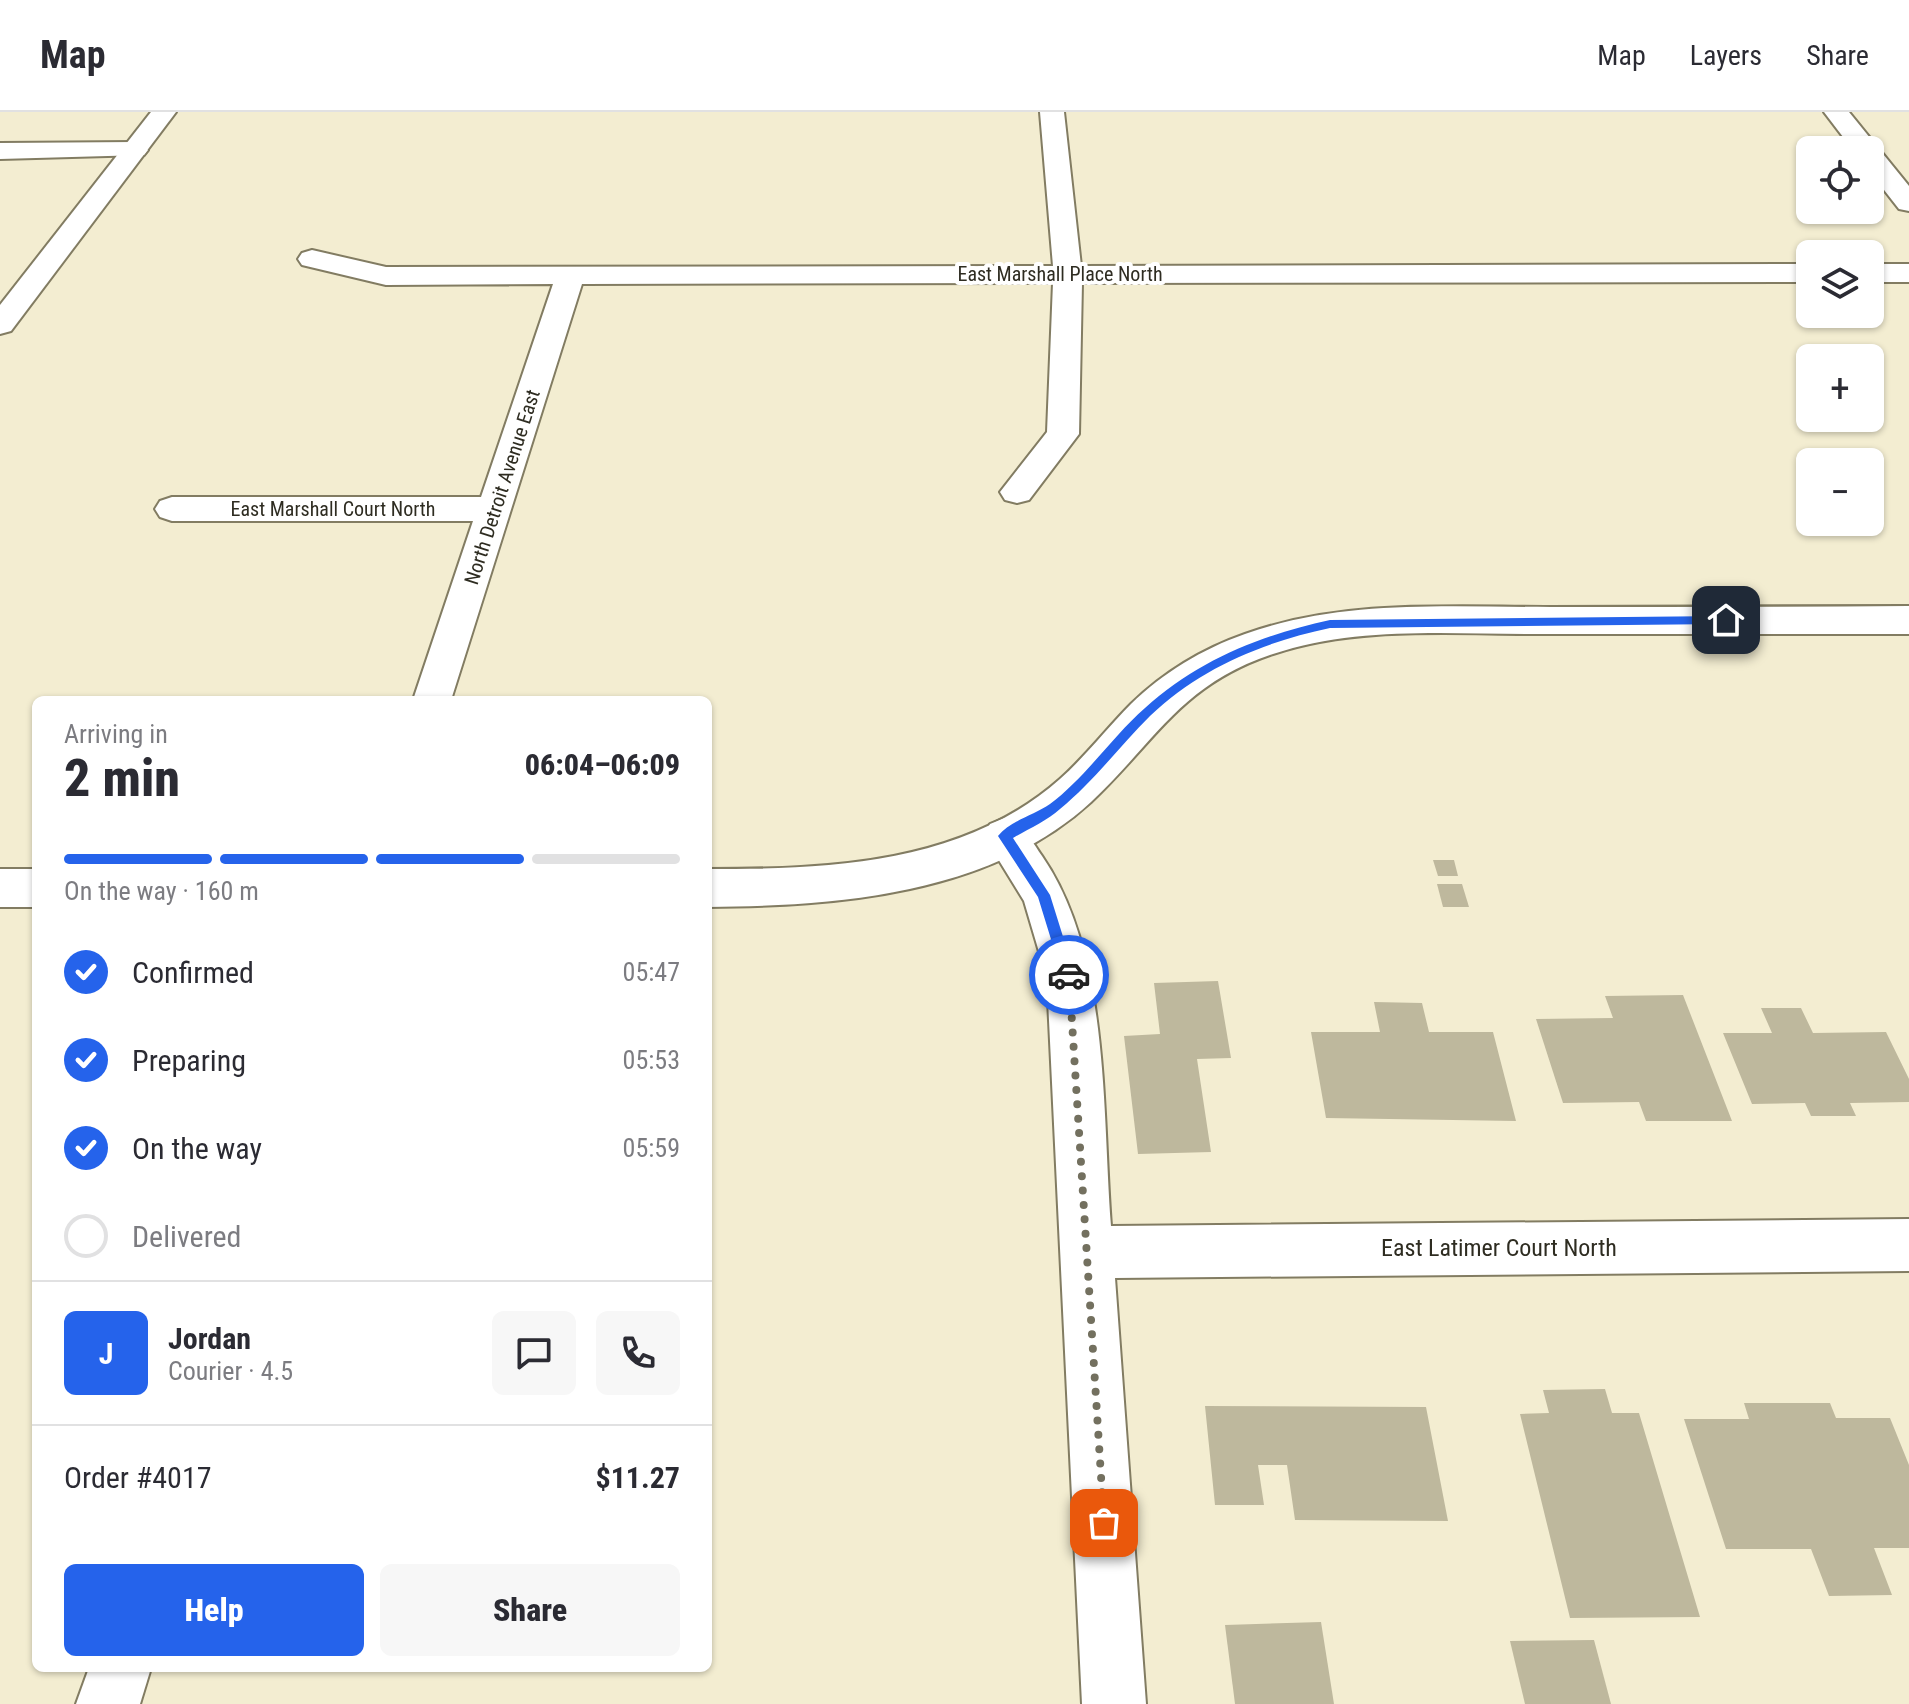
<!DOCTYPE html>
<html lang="en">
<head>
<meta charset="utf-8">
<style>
  body { margin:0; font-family:"Roboto Condensed",sans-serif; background:#f7f7f7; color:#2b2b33; height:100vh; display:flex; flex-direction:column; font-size:30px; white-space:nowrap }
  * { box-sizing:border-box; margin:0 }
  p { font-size:26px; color:#7c7c81 }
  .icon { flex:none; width:44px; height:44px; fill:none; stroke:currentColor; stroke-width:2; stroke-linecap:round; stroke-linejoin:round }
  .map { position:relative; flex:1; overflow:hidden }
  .details { position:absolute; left:32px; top:584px; width:680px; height:976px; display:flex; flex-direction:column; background:#fff; border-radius:12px; box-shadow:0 2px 6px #0004 }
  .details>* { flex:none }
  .fabs { position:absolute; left:1796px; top:24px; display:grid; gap:16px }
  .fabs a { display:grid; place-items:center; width:88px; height:88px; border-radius:12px; background:#fff; box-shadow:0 2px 6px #0004; font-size:40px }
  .pin { position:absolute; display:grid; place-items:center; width:68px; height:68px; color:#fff; margin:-34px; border-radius:16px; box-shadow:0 4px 12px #0006 }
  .courier { position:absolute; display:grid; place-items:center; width:80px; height:80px; margin:-40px; border:6px solid #2563eb; border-radius:50%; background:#fff; color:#222; box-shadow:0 2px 10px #0007 }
  .head em { font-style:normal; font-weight:800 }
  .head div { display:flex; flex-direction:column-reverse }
  .head { display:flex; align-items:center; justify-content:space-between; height:136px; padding:0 32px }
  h1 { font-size:52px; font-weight:800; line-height:60px }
  .bar { display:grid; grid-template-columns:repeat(4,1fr); gap:12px 8px; align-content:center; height:96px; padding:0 32px }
  .bar i { height:10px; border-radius:6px; background:#e1e1e2 }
  .bar .active { background:#2563eb }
  .bar p { grid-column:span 4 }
  .line { display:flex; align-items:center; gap:20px; padding:0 32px; border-top:2px solid #e1e1e2 }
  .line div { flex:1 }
  .round { display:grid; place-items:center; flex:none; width:84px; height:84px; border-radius:12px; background:#f7f7f7 }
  ol { padding:0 32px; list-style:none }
  li { display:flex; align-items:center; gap:24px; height:88px }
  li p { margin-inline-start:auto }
  li .icon { padding:8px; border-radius:50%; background:#2563eb; color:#fff; stroke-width:4 }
  li:last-child { color:#7c7c81 }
  li i { width:44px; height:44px; border:4px solid #e1e1e2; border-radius:50% }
  .primary-button { display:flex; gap:16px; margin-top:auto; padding:16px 32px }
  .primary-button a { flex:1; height:92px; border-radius:12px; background:#2563eb; color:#fff; font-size:32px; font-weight:800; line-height:92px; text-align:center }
  .primary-button a+a { background:#f7f7f7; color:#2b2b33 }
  header { display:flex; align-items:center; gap:48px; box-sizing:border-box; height:112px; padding:0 40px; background:#fff; border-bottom:2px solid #e1e1e2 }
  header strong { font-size:38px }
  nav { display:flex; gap:44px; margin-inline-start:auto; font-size:28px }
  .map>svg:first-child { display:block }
  .building { fill:#beb89d }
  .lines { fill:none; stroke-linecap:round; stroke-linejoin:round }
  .minor-casing { stroke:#827c62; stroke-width:4 }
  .tertiary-casing { stroke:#827c62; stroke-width:4 }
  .secondary-casing { stroke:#827c62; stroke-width:4 }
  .minor { fill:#fff; fill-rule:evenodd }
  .tertiary { fill:#fff; fill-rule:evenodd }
  .secondary { fill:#fff; fill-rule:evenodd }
  .route { fill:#2563eb }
  .done { stroke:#73705f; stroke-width:8; stroke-dasharray:0 14.4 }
  .labels { text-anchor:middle; stroke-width:8; stroke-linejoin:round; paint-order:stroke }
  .far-street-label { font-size:20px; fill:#2e2c21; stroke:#fff }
  .street-label { font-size:24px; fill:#2e2c21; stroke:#fff }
</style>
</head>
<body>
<header>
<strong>Map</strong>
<nav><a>Map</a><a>Layers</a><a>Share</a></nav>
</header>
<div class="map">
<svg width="1909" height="1592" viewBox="0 0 1909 1592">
  <rect width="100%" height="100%" fill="#f3edd1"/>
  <!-- building -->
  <g class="building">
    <path d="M 1433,748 L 1454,748 L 1458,764 L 1438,764 Z"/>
    <path d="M 1437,772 L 1462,772 L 1469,795 L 1443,795 Z"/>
    <path d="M 1218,869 L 1231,946 L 1197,947 L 1211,1040 L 1138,1042 L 1124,924 L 1160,922 L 1154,871 Z"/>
    <path d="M 1683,883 L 1732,1009 L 1646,1009 L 1639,990 L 1563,991 L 1536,907 L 1613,906 L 1605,884 Z"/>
    <path d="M 1374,890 L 1422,891 L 1429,920 L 1493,920 L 1516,1009 L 1326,1006 L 1311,920 L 1380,920 Z"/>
    <path d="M 1761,896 L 1801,896 L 1813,921 L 1886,920 L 1909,967 L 1909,990 L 1850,991 L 1856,1004 L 1811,1004 L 1805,991 L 1752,992 L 1723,921 L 1772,921 Z"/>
    <path d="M 1605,1277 L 1612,1301 L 1639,1301 L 1700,1505 L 1570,1506 L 1520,1302 L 1549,1301 L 1543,1278 Z"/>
    <path d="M 1744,1291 L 1830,1291 L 1836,1306 L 1890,1306 L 1909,1353 L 1909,1436 L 1874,1436 L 1892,1483 L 1829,1484 L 1811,1437 L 1726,1437 L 1684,1307 L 1749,1307 Z"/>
    <path d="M 1205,1294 L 1426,1295 L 1448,1409 L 1295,1408 L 1287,1353 L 1258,1353 L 1264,1393 L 1215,1393 Z"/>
    <path d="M 1321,1510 L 1334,1592 L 1235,1592 L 1225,1513 Z"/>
    <path d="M 1594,1528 L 1611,1592 L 1525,1592 L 1510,1529 Z"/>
  </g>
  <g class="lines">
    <defs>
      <g id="minor">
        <path d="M 1040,0 L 1064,0 L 1081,154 L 1810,152 L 1810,170 L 1082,171 L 1079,322 L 1029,388 L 1017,391 L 1005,388 L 1000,380 L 1047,320 L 1053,171 L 582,172 L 451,588 L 413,588 L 473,409 L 172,409 L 160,405 L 155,397 L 160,389 L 172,385 L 481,385 L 553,172 L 386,173 L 302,153 L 298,147 L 302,141 L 312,138 L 386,155 L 1053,154 Z"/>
        <path d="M 1824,0 L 1849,0 L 1909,74 L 1909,99 L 1899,97 L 1870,60 L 1870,38 L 1853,38 Z"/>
        <path d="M 135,30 L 148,38 L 144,43 L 0,47 L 0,31 Z"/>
        <rect x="1870" y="152" width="39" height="18"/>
        <path d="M 1005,706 C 1024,713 1031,728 1042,744 C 1110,843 1102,996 1111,1114 L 1909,1107 L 1909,1159 L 1115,1166 L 1146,1592 L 1082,1592 L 1047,867 L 1024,789 L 984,724 L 990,712 Z"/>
        <path d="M 89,1556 L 151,1556 L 140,1592 L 76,1592 Z"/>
      </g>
      <g id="tertiary">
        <path d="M 1909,494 L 1909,522 C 1784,522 1660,522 1535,522 C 1449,522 1356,514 1273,542 C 1180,573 1156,629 1091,690 C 990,783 837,794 708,795 L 708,757 C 830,757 964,752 1060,667 C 1086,644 1107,616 1131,592 C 1163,561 1202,537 1245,522 C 1342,487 1448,495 1550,495 C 1669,495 1789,495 1909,494 Z"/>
        <rect x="0" y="757" width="36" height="38"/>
      </g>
      <path id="secondary" d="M 151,0 L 176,0 L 11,219 L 0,222 L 0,193 Z"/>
    </defs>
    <!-- minor casing -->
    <use href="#minor" class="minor-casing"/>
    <!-- tertiary casing -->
    <use href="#tertiary" class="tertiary-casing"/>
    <!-- secondary casing -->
    <use href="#secondary" class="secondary-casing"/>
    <!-- minor -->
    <use href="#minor" class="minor"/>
    <!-- tertiary -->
    <use href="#tertiary" class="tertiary"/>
    <!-- secondary -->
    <use href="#secondary" class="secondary"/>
  </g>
  <!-- route -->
  <path class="route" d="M 1726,504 L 1731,508 L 1726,512 L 1330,516 C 1264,530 1200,556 1150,604 C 1120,634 1093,670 1060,697 C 1047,709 1028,717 1013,726 L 1050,783 L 1075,863 L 1069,869 L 1062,863 L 1038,785 L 998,724 C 1010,709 1034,703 1050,692 C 1085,666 1112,625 1145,596 C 1198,548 1261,523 1330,508 Z"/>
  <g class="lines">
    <!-- done -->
    <path class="done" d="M 1069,863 L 1104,1411"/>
  </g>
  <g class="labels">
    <!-- far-street labels -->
    <g class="far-street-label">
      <text x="1060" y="169">East Marshall Place North</text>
      <text transform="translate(502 375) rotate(-72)" y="7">North Detroit Avenue East</text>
      <text x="333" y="404">East Marshall Court North</text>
    </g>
    <!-- street labels -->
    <g class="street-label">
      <text x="1499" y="1144">East Latimer Court North</text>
    </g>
  </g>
</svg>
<div class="fabs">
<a><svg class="icon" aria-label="locate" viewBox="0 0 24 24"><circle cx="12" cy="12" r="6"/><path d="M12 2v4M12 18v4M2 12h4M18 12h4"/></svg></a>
<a><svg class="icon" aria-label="layers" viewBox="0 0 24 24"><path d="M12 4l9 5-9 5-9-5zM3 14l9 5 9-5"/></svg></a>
<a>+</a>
<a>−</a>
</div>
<div class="pin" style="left:1104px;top:1411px;background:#ea580c"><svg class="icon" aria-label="bag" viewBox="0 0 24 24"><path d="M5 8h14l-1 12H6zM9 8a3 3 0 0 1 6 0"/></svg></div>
<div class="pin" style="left:1726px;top:508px;background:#1f2937"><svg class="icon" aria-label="home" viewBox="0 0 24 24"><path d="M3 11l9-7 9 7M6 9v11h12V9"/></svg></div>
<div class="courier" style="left:1069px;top:863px"><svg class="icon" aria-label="car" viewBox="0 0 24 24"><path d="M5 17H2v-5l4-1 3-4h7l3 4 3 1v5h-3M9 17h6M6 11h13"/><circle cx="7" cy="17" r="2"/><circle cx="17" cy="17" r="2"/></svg></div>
<section class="details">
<div class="head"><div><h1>2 min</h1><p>Arriving in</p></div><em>06:04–06:09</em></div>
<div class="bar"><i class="active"></i><i class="active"></i><i class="active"></i><i></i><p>On the way · 160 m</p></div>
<ol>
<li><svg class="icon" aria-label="check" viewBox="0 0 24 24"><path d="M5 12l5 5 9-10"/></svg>Confirmed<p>05:47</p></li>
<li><svg class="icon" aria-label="check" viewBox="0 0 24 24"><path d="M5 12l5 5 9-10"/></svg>Preparing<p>05:53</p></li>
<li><svg class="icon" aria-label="check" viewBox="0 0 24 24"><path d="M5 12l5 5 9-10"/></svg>On the way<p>05:59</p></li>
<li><i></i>Delivered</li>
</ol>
<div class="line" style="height:144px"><b class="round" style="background:#2563eb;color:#fff">J</b><div><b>Jordan</b><p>Courier · 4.5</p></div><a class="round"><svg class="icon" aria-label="chat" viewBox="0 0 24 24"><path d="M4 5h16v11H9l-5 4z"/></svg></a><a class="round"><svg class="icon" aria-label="phone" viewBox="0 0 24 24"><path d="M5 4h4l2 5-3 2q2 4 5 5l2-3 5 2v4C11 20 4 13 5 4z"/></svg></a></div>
<div class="line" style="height:104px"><div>Order #4017</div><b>$11.27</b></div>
<div class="primary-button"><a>Help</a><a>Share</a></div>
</section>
</div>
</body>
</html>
